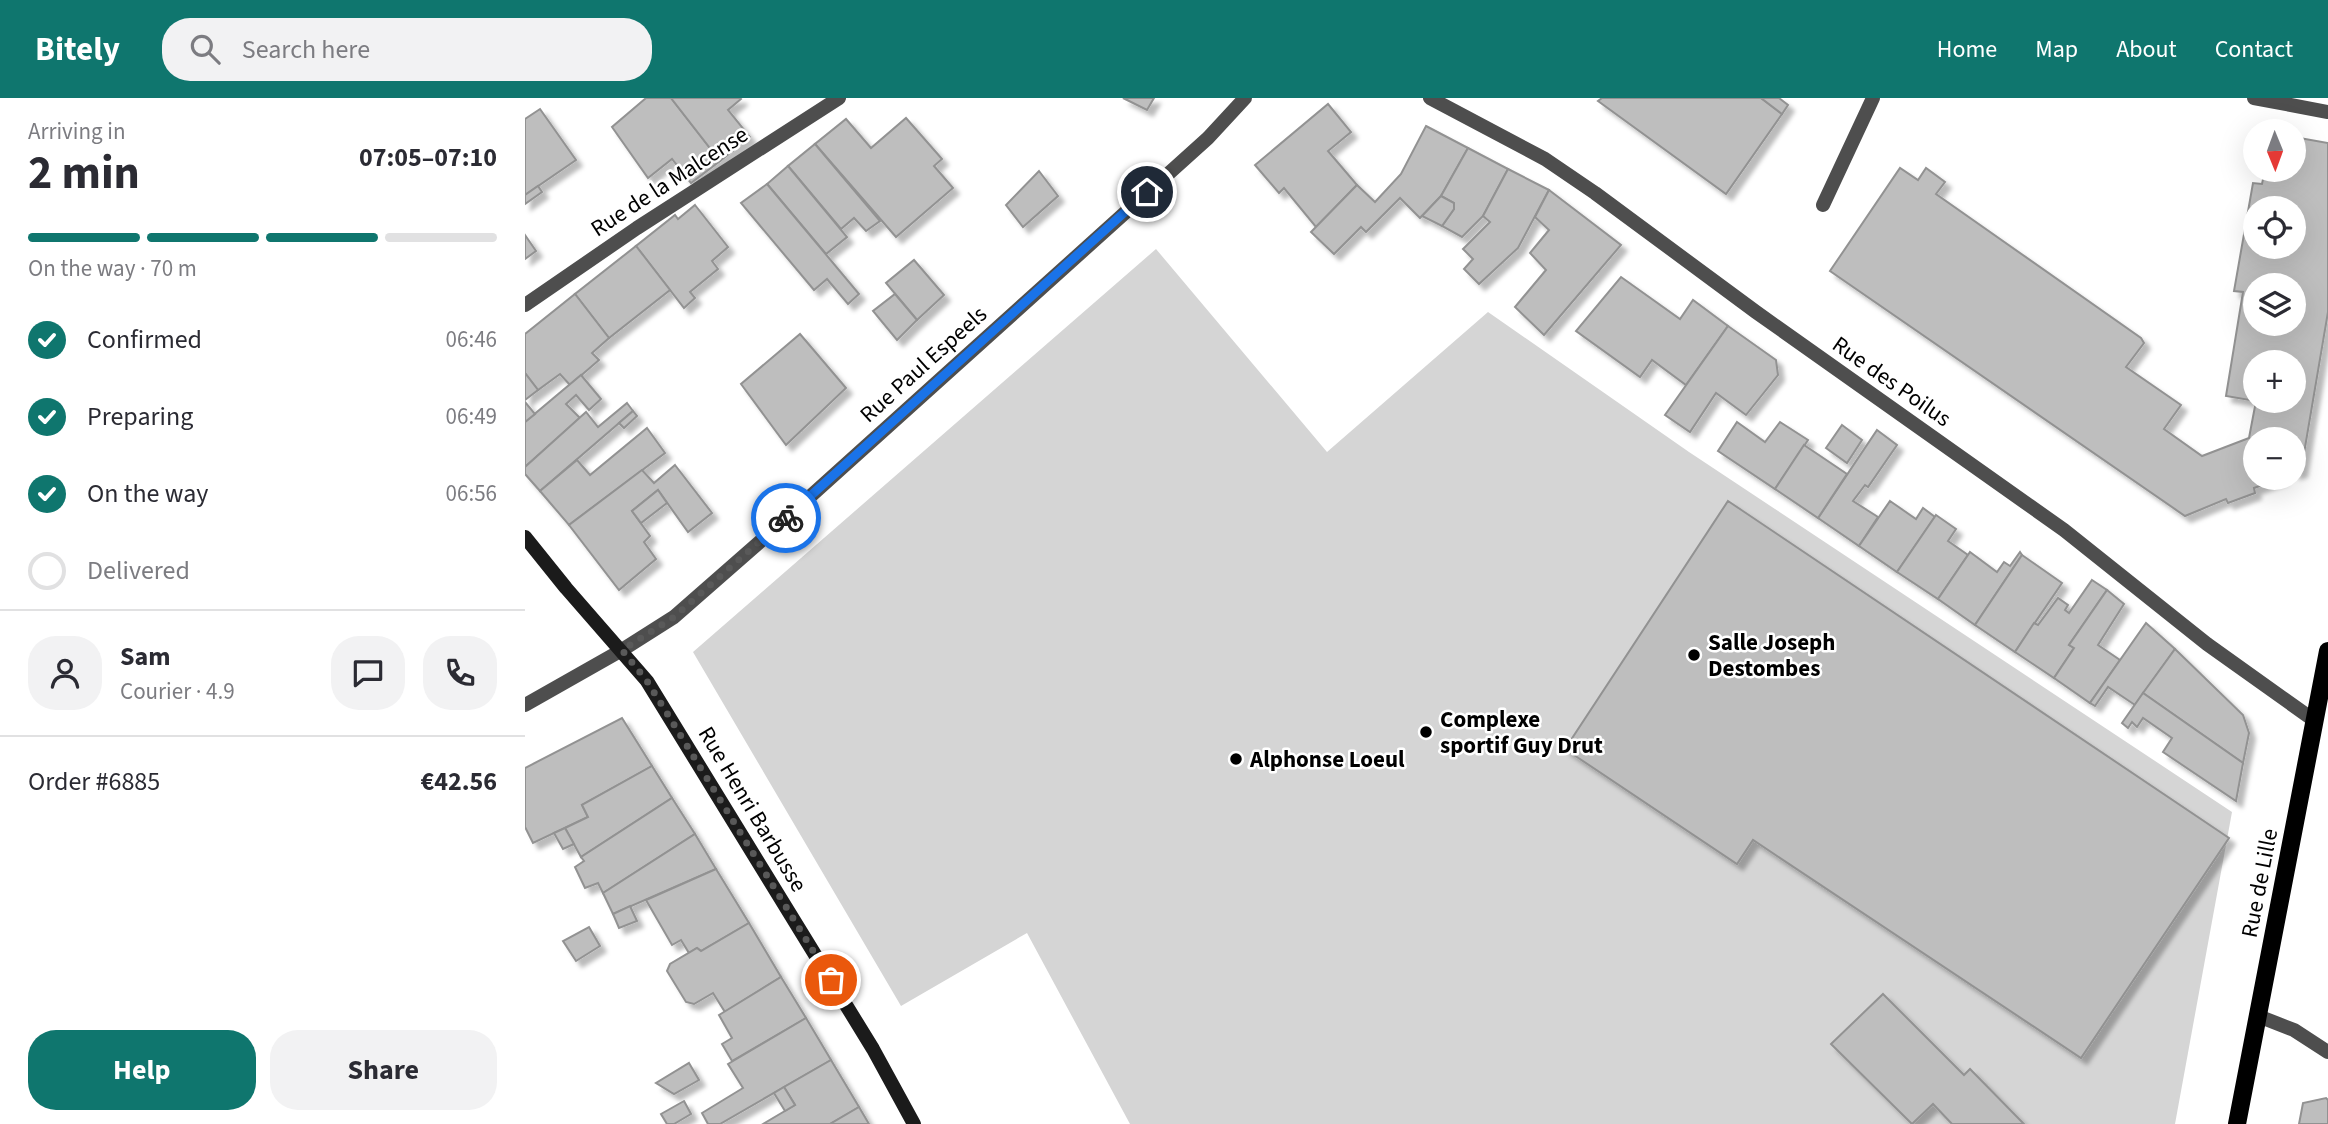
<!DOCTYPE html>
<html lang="en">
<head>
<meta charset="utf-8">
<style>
  body { margin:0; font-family:"Source Sans 3",sans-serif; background:#f2f2f3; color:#2b2b33; height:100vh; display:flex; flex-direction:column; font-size:26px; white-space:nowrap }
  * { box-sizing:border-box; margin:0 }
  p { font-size:23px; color:#7c7c81 }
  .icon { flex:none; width:38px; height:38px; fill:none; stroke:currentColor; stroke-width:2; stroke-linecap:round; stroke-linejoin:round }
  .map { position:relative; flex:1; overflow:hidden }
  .sheet { display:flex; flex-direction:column; background:#fff; width:525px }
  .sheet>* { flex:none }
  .needle { width:46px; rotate:179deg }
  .controls { position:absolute; left:1718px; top:21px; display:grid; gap:14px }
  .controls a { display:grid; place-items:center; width:63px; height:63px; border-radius:50%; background:#fff; box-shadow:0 7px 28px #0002; font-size:35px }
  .pin { position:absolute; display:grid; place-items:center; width:60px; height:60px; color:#fff; margin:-30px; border:4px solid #fff; border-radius:50%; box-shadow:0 2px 7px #0007 }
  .courier { position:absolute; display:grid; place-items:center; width:70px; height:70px; margin:-35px; border:5px solid #1a73e8; border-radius:50%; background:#fff; color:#222; box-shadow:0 2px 9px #0007 }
  .head em { font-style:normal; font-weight:700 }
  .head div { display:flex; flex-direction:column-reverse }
  .head { display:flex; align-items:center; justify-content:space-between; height:119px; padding:0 28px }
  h1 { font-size:46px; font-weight:700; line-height:52px }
  .bar { display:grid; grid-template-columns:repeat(4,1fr); gap:10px 7px; align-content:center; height:84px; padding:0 28px }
  .bar i { height:9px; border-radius:5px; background:#e1e1e2 }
  .bar .selected { background:#0f766e }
  .bar p { grid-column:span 4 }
  .line { display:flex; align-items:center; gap:18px; padding:0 28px; border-top:2px solid #e1e1e2 }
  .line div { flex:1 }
  .round { display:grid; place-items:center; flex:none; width:74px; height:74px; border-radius:28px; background:#f2f2f3 }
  ol { padding:0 28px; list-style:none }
  li { display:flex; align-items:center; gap:21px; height:77px }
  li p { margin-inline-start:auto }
  li .icon { padding:7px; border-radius:50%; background:#0f766e; color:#fff; stroke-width:4 }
  li:last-child { color:#7c7c81 }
  li i { width:38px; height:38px; border:4px solid #e1e1e2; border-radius:50% }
  .button { display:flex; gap:14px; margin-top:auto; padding:14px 28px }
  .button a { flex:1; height:80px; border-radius:28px; background:#0f766e; color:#fff; font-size:28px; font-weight:700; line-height:80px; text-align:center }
  .button a+a { background:#f2f2f3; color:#2b2b33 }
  header { display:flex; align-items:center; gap:42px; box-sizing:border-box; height:98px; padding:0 35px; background:#0f766e; color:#fff }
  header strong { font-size:33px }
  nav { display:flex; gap:38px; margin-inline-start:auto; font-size:24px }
  .search { width:490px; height:63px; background:#f2f2f3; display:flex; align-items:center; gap:18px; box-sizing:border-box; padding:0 24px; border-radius:28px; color:#7c7c81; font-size:26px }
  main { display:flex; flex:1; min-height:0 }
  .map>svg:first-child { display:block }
  .green { fill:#d5d5d5 }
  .building { fill:#bebebe; stroke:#929292; stroke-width:2; fill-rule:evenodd; filter:url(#shadow) }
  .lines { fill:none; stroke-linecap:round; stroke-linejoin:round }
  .street { stroke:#4e4e4e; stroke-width:14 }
  .secondary { stroke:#1b1b1b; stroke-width:14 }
  .primary { stroke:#000; stroke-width:18 }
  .done { stroke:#595959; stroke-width:7; stroke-dasharray:0 12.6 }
  .route { stroke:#1a73e8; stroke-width:9 }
  .poi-dot { fill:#000; stroke:#fff; stroke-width:2.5 }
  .labels { text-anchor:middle; stroke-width:5; stroke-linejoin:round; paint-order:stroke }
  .street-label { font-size:23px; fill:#000; stroke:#fff }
  .poi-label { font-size:23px; font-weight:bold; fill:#000; stroke:#fff; text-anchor:start }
</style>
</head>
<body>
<header>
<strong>Bitely</strong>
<div class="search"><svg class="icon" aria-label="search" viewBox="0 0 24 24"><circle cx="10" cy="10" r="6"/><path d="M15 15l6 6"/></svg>Search here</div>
<nav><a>Home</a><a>Map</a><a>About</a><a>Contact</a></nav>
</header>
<main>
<section class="sheet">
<div class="head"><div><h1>2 min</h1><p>Arriving in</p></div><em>07:05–07:10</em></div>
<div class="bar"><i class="selected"></i><i class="selected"></i><i class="selected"></i><i></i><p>On the way · 70 m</p></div>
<ol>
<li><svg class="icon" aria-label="check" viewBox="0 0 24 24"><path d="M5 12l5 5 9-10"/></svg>Confirmed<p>06:46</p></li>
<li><svg class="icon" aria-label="check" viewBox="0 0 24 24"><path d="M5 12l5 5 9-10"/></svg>Preparing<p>06:49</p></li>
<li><svg class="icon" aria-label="check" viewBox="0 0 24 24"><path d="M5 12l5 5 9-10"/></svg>On the way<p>06:56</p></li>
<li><i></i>Delivered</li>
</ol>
<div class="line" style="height:126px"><a class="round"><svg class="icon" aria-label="person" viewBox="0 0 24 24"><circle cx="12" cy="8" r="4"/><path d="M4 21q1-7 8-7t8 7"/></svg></a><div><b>Sam</b><p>Courier · 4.9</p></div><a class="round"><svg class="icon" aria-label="chat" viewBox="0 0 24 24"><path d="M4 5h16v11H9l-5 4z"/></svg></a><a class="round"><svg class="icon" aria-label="phone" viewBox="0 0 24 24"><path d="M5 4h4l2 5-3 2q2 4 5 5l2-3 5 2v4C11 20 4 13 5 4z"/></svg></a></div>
<div class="line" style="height:91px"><div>Order #6885</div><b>€42.56</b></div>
<div class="button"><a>Help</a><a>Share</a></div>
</section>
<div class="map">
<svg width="1803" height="1026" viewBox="0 0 1803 1026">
  <defs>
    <filter id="shadow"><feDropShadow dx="6" dy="6" stdDeviation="2" flood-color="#0004"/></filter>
  </defs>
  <rect width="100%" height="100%" fill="#fff"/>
  <!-- green -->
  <path class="green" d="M 631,151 L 802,354 L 963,214 L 1164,354 L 1707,714 L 1650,1026 L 605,1026 L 502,835 L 376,908 L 168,554 Z"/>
  <!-- building -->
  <g class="building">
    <path d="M 121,0 L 146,0 L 195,63 L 166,85 L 147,61 L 123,80 L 87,29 Z"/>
    <path d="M 146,0 L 215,0 L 216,1 L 203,12 L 225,39 L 195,63 Z"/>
    <path d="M 598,0 L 629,0 L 622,12 Z"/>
    <path d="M 1077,0 L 1236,0 L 1257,16 L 1201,96 L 1073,3 Z"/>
    <path d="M 1236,0 L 1254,0 L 1263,7 L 1257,16 Z"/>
    <path d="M 803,6 L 826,34 L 803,53 L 832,87 L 791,129 L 759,90 L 754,95 L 730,67 Z"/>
    <path d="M 15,11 L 51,62 L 0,97 L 0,21 Z"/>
    <path d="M 381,20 L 417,61 L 409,68 L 428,90 L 371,139 L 290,46 L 321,21 L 346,50 Z"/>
    <path d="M 901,28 L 943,50 L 916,98 L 895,120 L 875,100 L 841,134 L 836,129 L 809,156 L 786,134 L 832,87 L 850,104 L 876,76 Z"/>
    <path d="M 1769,39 L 1803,45 L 1803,214 L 1776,373 L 1769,375 L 1769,341 L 1731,341 L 1731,380 L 1757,380 L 1729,390 L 1730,395 L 1703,405 L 1701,401 L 1660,418 L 1305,173 L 1375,70 L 1393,82 L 1401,70 L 1420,84 L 1411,96 L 1616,240 L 1619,245 L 1601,269 L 1656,307 L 1639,331 L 1677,358 L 1724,340 L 1731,303 L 1701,298 L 1718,194 L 1709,193 L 1728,85 L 1737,86 L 1740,72 L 1769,72 ZM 1731,110 L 1769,110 L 1769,149 L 1731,149 ZM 1731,187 L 1769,187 L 1769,226 L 1731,226 ZM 1731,264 L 1769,264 L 1769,303 L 1731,303 Z"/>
    <path d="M 290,46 L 355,123 L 341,133 L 329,120 L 316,131 L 263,68 Z"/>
    <path d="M 943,50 L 983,71 L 958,118 L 937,139 L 917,128 L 929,111 L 929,105 L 916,98 Z"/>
    <path d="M 263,68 L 322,139 L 301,156 L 242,86 Z"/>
    <path d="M 983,71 L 1024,92 L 993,150 L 954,186 L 939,171 L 948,161 L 938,151 L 965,124 L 958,118 Z"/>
    <path d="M 514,73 L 533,98 L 498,129 L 481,107 Z"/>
    <path d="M 242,86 L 334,196 L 323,206 L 302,181 L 289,192 L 216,105 Z"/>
    <path d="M 13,88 L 17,94 L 0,106 L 0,97 Z"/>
    <path d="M 1024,92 L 1096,147 L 1019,237 L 990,209 L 1021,172 L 1005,155 L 1024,132 L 1010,119 Z"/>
    <path d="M 916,98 L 929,105 L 929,111 L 917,128 L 897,118 Z"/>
    <path d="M 170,107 L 203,149 L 187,163 L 193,171 L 165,194 L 170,200 L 159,210 L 111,148 L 150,117 L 153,121 Z"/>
    <path d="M 0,137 L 11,153 L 0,161 Z"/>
    <path d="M 111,148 L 145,192 L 84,240 L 50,196 Z"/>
    <path d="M 389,162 L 419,197 L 392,222 L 361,185 Z"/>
    <path d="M 1096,179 L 1155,221 L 1168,202 L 1203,228 L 1161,287 L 1127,262 L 1115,279 L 1051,233 Z"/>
    <path d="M 50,196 L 84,240 L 67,255 L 74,262 L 45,287 L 35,276 L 13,292 L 0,275 L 0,236 Z"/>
    <path d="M 370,196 L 392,222 L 372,242 L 348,213 Z"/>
    <path d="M 1203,228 L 1251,262 L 1253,277 L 1221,317 L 1191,295 L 1165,334 L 1140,317 Z"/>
    <path d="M 275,236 L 321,290 L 261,347 L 216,286 Z"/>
    <path d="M 0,275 L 13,292 L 0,302 Z"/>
    <path d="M 56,277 L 76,301 L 64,312 L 51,297 L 41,306 L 55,320 L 0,369 L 0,324 Z"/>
    <path d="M 0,304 L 10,316 L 0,324 Z"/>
    <path d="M 102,305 L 108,313 L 15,393 L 0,376 L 0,369 L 61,314 L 73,329 Z"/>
    <path d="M 108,313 L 112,318 L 99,330 L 94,325 Z"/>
    <path d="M 1212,324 L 1240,344 L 1255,324 L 1283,342 L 1250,391 L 1193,353 Z"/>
    <path d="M 1317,327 L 1337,342 L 1322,365 L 1301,350 Z"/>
    <path d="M 122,330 L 140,355 L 44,427 L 15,393 L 52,362 L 65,377 Z"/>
    <path d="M 1352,332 L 1372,347 L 1343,389 L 1340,387 L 1328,403 L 1353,419 L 1334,448 L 1293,420 Z"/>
    <path d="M 1279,347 L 1322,376 L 1293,420 L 1250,391 Z"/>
    <path d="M 150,367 L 187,415 L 163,434 L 133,392 L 107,413 L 125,438 L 119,444 L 131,461 L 94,492 L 44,427 L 117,372 L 129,385 Z"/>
    <path d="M 133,392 L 142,405 L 116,425 L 107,413 Z"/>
    <path d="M 1203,403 L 1704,740 L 1556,960 L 1228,742 L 1212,766 L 1040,651 Z"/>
    <path d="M 1365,403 L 1391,421 L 1398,410 L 1410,419 L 1372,474 L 1334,448 Z"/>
    <path d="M 1411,417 L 1431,431 L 1423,443 L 1443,457 L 1413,501 L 1372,474 Z"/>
    <path d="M 1445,454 L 1472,474 L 1479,464 L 1485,468 L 1495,454 L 1497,457 L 1450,527 L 1413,501 Z"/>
    <path d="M 1497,457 L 1537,485 L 1490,554 L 1450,527 Z"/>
    <path d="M 1567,482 L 1582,492 L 1544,547 L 1549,550 L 1529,580 L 1490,554 L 1509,525 L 1513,527 L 1533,500 L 1543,507 L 1540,512 L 1544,515 Z"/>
    <path d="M 1582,492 L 1599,506 L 1573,547 L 1595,562 L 1565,605 L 1529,580 L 1549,550 L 1544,547 Z"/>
    <path d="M 1621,525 L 1650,551 L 1610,607 L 1583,589 L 1570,608 L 1565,605 Z"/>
    <path d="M 1650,551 L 1718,617 L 1724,635 L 1718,665 L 1618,595 Z"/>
    <path d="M 1618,595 L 1718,665 L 1711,703 L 1638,654 L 1647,640 L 1618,620 L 1612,629 L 1607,624 L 1603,630 L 1597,625 Z"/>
    <path d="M 97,620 L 127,668 L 57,707 L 63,719 L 8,745 L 0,729 L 0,670 Z"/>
    <path d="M 127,668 L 147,700 L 56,759 L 40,730 L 63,719 L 57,707 Z"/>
    <path d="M 147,700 L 170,736 L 78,795 L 73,785 L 60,790 L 50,769 L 59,763 L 56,759 Z"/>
    <path d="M 40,730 L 49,746 L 38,751 L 29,735 Z"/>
    <path d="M 170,736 L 191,771 L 88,816 L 78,795 Z"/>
    <path d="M 191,771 L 224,825 L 176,853 L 172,850 L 164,855 L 156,842 L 147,847 L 121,802 Z"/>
    <path d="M 105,808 L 112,823 L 94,830 L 88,816 Z"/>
    <path d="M 224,825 L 256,879 L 200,914 L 188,895 L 169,906 L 161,904 L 142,873 L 145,866 L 172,850 L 176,853 Z"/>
    <path d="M 64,829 L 75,848 L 51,863 L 38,843 Z"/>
    <path d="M 256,879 L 281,920 L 207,963 L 197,946 L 207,940 L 194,917 Z"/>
    <path d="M 1358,896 L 1439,977 L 1445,971 L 1499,1026 L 1427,1026 L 1408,1006 L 1387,1026 L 1306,946 Z"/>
    <path d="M 281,920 L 306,962 L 195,1026 L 183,1026 L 177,1015 L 218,990 L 203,966 Z"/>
    <path d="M 306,962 L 334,1009 L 305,1026 L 238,1026 L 270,1007 L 259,989 Z"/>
    <path d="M 164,965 L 174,982 L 149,996 L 131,985 Z"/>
    <path d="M 259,989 L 270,1007 L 260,1013 L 249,995 Z"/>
    <path d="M 1801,1000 L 1803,1002 L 1803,1026 L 1774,1026 L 1778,1005 Z"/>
    <path d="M 159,1003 L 166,1016 L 149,1026 L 142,1026 L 136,1016 Z"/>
    <path d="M 334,1009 L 344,1026 L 305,1026 Z"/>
  </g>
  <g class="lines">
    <!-- street -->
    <g class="street">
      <path d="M 905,0 L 1020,61 L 1070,95 L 1231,214 L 1539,432 L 1682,546 L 1790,623"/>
      <path d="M 1729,0 L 1803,14"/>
      <path d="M 1298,107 L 1348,0"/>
      <path d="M 0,207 L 112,130 L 314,0"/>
      <path d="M 0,607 L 97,552 L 149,519 L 238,441 L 683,40 L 720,0"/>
      <path d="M 1733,918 L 1769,932 L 1803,954"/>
    </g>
    <!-- secondary -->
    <path class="secondary" d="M 0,439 L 41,490 L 122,583 L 348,951 L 389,1026"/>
    <!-- primary -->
    <path class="primary" d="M 1712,1026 L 1803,553"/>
  </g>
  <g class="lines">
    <!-- done -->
    <path class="done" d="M 261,420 L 149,519 L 97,552 L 122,583 L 135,604 L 306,882"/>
    <!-- route -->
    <path class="route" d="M 261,420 L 622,94"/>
  </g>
  <!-- markers -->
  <g class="poi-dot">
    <circle cx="1169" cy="557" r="7"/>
    <circle cx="901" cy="634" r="7"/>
    <circle cx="711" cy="661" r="7"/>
  </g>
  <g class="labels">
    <!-- street labels -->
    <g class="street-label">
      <text transform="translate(144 83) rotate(-33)" y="8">Rue de la Malcense</text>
      <text transform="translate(398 266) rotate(-42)" y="8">Rue Paul Espeels</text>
      <text transform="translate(1367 283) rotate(35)" y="8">Rue des Poilus</text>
      <text transform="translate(228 711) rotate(59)" y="8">Rue Henri Barbusse</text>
      <text transform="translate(1734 785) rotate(-79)" y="8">Rue de Lille</text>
    </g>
    <!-- poi labels -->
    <g class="poi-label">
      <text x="1183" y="552">Salle Joseph<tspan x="1183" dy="26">Destombes</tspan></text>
      <text x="915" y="629">Complexe<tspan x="915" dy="26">sportif Guy Drut</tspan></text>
      <text x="725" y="669">Alphonse Loeul</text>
    </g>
  </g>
</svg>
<div class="controls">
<a><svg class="needle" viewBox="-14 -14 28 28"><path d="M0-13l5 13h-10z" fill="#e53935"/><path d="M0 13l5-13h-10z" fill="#7c7c81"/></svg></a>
<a><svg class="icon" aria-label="locate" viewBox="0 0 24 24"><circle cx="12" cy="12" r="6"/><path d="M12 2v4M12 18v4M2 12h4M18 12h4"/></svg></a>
<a><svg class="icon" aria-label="layers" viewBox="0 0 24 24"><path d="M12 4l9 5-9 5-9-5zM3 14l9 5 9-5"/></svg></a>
<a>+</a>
<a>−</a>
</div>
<div class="pin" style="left:306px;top:882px;background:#ea580c"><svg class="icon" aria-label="bag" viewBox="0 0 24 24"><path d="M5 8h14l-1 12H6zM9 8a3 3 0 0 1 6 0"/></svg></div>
<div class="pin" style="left:622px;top:94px;background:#1f2937"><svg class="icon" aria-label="home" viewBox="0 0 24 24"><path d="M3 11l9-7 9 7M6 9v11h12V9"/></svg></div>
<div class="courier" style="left:261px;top:420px"><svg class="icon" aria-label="bike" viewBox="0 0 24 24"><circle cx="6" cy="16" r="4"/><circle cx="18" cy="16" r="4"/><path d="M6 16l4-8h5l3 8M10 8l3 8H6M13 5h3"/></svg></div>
</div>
</main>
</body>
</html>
